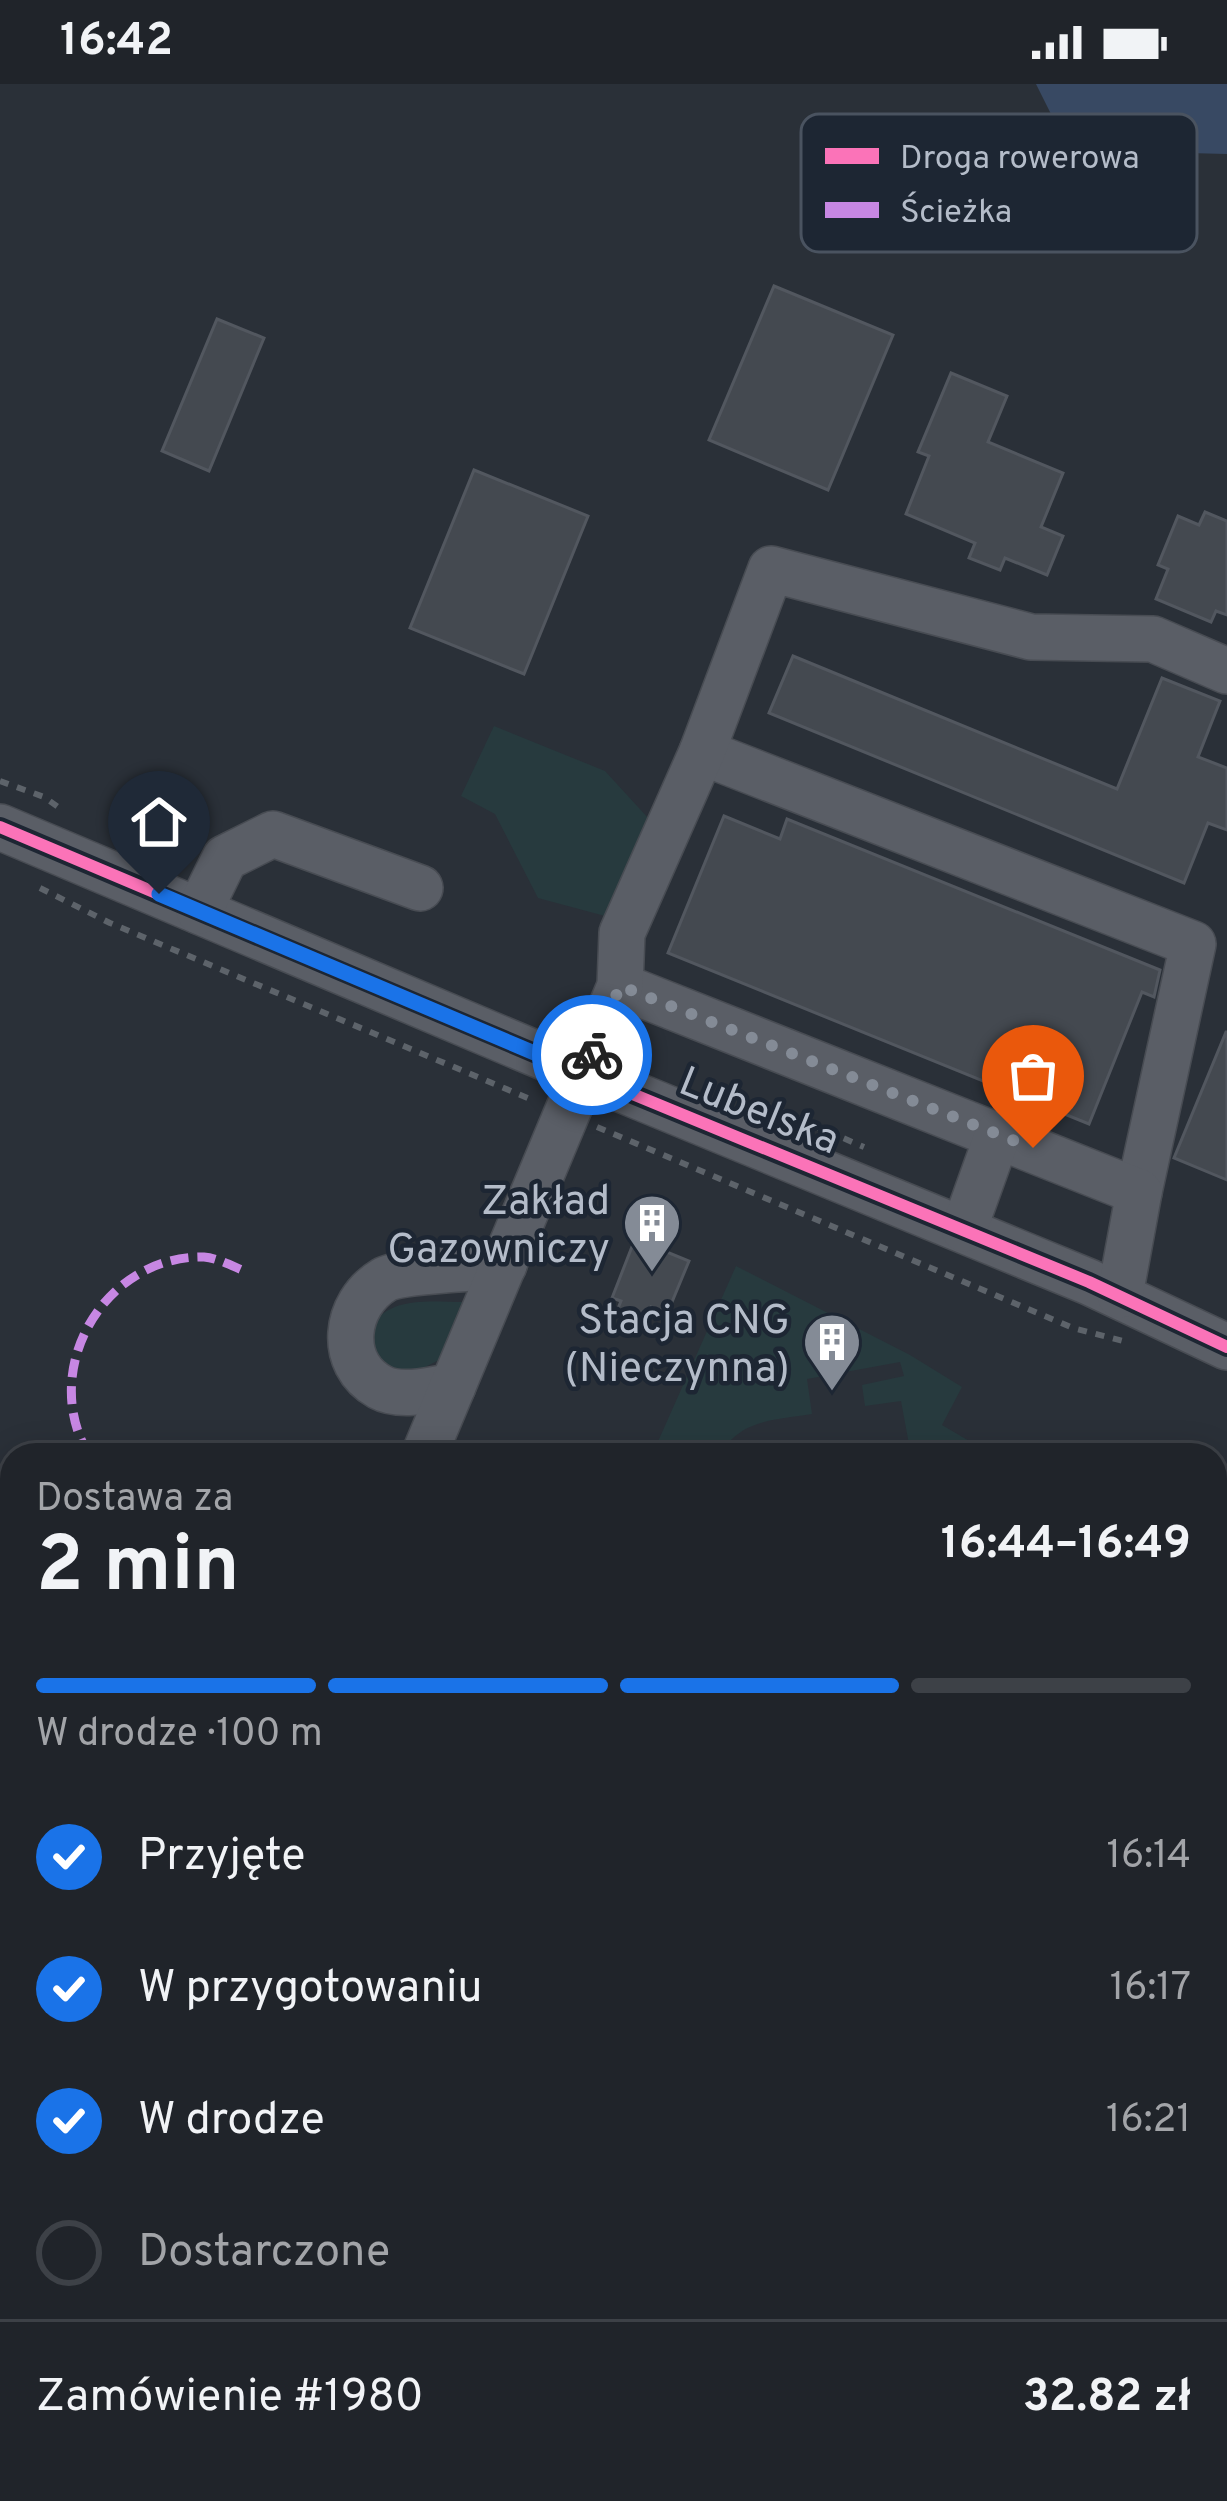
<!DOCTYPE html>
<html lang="pl">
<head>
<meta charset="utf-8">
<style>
  body { margin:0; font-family:Overpass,sans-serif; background:#282c32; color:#f1f3f6; height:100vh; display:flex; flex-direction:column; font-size:45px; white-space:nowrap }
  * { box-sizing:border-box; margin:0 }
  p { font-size:39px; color:#a2a4a8 }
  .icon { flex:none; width:66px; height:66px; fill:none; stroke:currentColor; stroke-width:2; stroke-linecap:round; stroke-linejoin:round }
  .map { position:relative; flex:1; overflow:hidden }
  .sheet { position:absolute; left:0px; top:1359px; width:1227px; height:1059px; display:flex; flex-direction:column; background:#20242a; border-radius:36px 36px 0 0; box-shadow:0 6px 30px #0003,0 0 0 3px #3d4147 }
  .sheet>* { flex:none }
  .pin { position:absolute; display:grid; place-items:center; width:102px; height:102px; color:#fff; margin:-123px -51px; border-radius:50% 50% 50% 0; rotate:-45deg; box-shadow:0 0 12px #0007 }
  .pin .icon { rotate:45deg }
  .courier { position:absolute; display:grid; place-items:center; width:120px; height:120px; margin:-60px; border:9px solid #1a73e8; border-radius:50%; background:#fff; color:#222; box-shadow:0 3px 15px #0007 }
  .headline em { font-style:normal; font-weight:700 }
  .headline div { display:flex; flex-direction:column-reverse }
  .headline { display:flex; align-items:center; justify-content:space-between; height:204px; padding:0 36px }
  h1 { font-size:78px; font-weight:700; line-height:90px }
  .bar { display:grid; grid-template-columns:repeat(4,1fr); gap:18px 12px; align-content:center; height:144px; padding:0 36px }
  .bar i { height:15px; border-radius:9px; background:#3d4147 }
  .bar .current { background:#1a73e8 }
  .bar p { grid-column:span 4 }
  .line { display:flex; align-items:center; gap:30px; padding:0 36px; border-top:3px solid #3d4147 }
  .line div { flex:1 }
  ol { padding:0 36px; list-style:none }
  li { display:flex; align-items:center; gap:36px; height:132px }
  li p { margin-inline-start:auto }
  li .icon { padding:12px; border-radius:50%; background:#1a73e8; color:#fff; stroke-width:4 }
  li:last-child { color:#a2a4a8 }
  li i { width:66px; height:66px; border:6px solid #3d4147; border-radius:50% }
  .status { display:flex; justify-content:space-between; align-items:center; height:84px; padding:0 60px; background:#20242a; direction:ltr }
  .status svg { height:33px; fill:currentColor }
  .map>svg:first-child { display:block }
  .green { fill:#273a3e }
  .water { fill:#384963 }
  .building { fill:#444950; stroke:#52575f; stroke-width:3 }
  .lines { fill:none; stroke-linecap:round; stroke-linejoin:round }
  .minor-casing { stroke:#484c53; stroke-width:48 }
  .path { stroke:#5d636a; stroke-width:6; stroke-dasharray:9 9; stroke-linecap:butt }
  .minor { stroke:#5a5e66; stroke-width:45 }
  .quiet { stroke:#c787e3; stroke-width:9; stroke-dasharray:18 9; stroke-linecap:butt }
  .cycleway-casing { stroke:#1d2633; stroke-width:20 }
  .cycleway { stroke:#fb73b8; stroke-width:12 }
  .done { stroke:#848b96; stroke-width:12; stroke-dasharray:0 21.6 }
  .route { stroke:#1a73e8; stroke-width:15 }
  .labels { text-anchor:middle; stroke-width:9; stroke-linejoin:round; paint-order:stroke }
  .street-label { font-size:42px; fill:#b4bcc9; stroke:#1d2633 }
  .poi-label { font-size:42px; fill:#b4bcc9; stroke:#1d2633; text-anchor:end }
  .key { fill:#1d2633; stroke:#4a5360; stroke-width:3 }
  .key-label { font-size:33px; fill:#b4bcc9 }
</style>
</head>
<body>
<div class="status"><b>16:42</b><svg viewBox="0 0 49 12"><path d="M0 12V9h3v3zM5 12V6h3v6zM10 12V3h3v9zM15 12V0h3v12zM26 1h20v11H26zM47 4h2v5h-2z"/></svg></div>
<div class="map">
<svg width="1227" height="2417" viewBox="0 0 1227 2417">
  <rect width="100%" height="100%" fill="#2a3038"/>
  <!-- green -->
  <g class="green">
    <path d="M 494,642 L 605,687 L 649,735 L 605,832 L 538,814 L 495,730 L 461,712 Z"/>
    <path d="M 736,1182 L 910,1271 L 962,1303 L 942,1341 L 993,1371 L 911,1371 L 901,1317 L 865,1322 L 862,1301 L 904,1292 L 900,1278 L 807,1295 L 812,1330 C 775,1336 740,1335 720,1371 L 652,1371 Z"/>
    <path d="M 469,1218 L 445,1273 L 411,1290 L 373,1278 L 369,1249 C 385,1209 433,1219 469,1218 Z"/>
    <path d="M 1215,1506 L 1227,1513 L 1227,1742 L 1215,1737 Z"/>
  </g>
  <!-- water -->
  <path class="water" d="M 1036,0 L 1227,0 L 1227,70 L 1069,66 Z"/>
  <!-- building -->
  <g class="building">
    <path d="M 774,202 L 893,251 L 828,406 L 709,356 Z"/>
    <path d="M 217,235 L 264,254 L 209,387 L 162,367 Z"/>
    <path d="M 951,289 L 1007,312 L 988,358 L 1063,389 L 1041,443 L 1063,452 L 1047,491 L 1005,474 L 1000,486 L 969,474 L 975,459 L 906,430 L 929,372 L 918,368 Z"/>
    <path d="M 474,386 L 588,432 L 524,590 L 410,544 Z"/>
    <path d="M 1205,428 L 1227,437 L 1227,531 L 1216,527 L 1211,538 L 1156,515 L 1168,485 L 1158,481 L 1178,432 L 1199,441 Z"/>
    <path d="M 793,572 L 1117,705 L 1162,594 L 1220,617 L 1198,673 L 1227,684 L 1227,746 L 1208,739 L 1184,799 L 769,629 Z"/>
    <path d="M 724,732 L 780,755 L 787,735 L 1160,886 L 1154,913 L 1142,908 L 1089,1040 L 668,869 Z"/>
    <path d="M 1226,948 L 1227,948 L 1227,1096 L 1174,1074 Z"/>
    <path d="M 635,1155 L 689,1177 L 667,1230 L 651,1223 L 645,1238 L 617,1227 L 621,1217 L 612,1214 Z"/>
  </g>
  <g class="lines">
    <defs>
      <g id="minor">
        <path d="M 702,668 L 1193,860 L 1139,1108"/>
        <path d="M 0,743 L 584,990 L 1089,1198 L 1227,1263"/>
        <path d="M 199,827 L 225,774 L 273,750 L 420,804"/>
        <path d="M 620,902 L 1139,1108 L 1120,1211"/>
        <path d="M 964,1145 L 998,1050"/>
        <path d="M 453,1302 C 432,1306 400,1314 380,1303 C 337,1279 344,1220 384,1196 C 400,1186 479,1185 504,1181"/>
        <path d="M 424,1371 L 620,902 L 622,849 L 702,668 L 771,485 L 1031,553 L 1153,555 L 1227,587"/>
        <path d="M 1215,1748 L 1227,1753"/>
        <path d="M 0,1835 L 12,1840"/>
        <path d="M 1215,1965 L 1227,1970"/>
        <path d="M 1215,2125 L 1227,2127"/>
        <path d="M 0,2254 L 12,2260"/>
        <path d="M 108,2417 L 110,2406"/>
        <path d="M 645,2417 L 653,2406"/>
      </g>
    </defs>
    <!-- minor casing -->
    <use href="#minor" class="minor-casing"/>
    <!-- path -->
    <g class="path">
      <path d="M 0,697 L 44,713 L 61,725"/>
      <path d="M 156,766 L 185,770"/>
      <path d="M 40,804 L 110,839 L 535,1017"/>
      <path d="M 761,1019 L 864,1063"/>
      <path d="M 597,1043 L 1073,1244 L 1123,1257"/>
    </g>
    <!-- minor -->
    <use href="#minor" class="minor"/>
    <!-- quiet -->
    <g class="quiet">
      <path d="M 89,1371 C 38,1286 104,1171 204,1173 C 218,1174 234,1183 247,1188"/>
      <path d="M 321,1371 L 326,1362"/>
      <path d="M 0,1645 L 12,1650"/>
    </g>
    <defs>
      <path id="cycleway" d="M 0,743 L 584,990 L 1089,1198 L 1227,1263"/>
    </defs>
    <!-- cycleway casing -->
    <use href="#cycleway" class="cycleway-casing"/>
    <!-- cycleway -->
    <use href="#cycleway" class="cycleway"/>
  </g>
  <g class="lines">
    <!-- done -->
    <path class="done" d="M 592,971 L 620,902 L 1033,1064"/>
    <!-- route -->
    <path class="route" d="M 159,810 L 584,990 L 592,971"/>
  </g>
  <!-- icons -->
  <defs>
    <symbol id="building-pin" viewBox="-11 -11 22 30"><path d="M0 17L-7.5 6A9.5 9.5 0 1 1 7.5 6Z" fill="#848b96" stroke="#1d2633"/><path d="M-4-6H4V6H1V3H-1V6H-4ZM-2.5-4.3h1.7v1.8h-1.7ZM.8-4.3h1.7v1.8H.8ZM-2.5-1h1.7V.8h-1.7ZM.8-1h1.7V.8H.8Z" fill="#fff"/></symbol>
  </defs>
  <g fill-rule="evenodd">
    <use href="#building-pin" x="619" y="1106" width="66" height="90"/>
    <use href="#building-pin" x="799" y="1225" width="66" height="90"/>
  </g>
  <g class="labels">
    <!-- street labels -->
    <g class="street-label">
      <text transform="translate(760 1025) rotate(22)" y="15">Lubelska</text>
    </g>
    <!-- poi labels -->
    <g class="poi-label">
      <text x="610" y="1130">Zakład<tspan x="610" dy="48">Gazowniczy</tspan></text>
      <text x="790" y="1249">Stacja CNG<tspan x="790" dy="48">(Nieczynna)</tspan></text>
    </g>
  </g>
  <!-- legend -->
  <rect x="801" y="30" width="396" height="138" rx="18" class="key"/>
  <rect x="825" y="64" width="54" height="16" fill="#fb73b8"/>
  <rect x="825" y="118" width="54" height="16" fill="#c787e3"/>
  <g class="key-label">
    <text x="900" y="84">Droga rowerowa</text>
    <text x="900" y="138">Ścieżka</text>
  </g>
</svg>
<div class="pin" style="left:1033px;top:1064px;background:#ea580c"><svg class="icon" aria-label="bag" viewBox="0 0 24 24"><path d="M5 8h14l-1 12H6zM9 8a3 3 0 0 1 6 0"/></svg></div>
<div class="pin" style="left:159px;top:810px;background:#1f2937"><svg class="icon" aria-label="home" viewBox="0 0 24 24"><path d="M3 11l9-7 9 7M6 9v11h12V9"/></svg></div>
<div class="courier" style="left:592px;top:971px"><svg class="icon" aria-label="bike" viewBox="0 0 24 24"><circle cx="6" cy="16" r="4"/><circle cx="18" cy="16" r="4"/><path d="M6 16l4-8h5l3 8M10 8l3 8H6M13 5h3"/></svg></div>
<section class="sheet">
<div class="headline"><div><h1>2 min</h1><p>Dostawa za</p></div><em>16:44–16:49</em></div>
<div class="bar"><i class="current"></i><i class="current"></i><i class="current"></i><i></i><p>W drodze · 100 m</p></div>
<ol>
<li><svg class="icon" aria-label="check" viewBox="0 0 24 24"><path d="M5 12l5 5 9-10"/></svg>Przyjęte<p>16:14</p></li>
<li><svg class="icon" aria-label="check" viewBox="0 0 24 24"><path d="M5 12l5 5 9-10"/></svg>W przygotowaniu<p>16:17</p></li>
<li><svg class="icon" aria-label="check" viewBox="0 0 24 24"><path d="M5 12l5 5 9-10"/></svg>W drodze<p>16:21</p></li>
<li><i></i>Dostarczone</li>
</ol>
<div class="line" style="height:156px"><div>Zamówienie #1980</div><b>32.82 zł</b></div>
</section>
</div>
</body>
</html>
